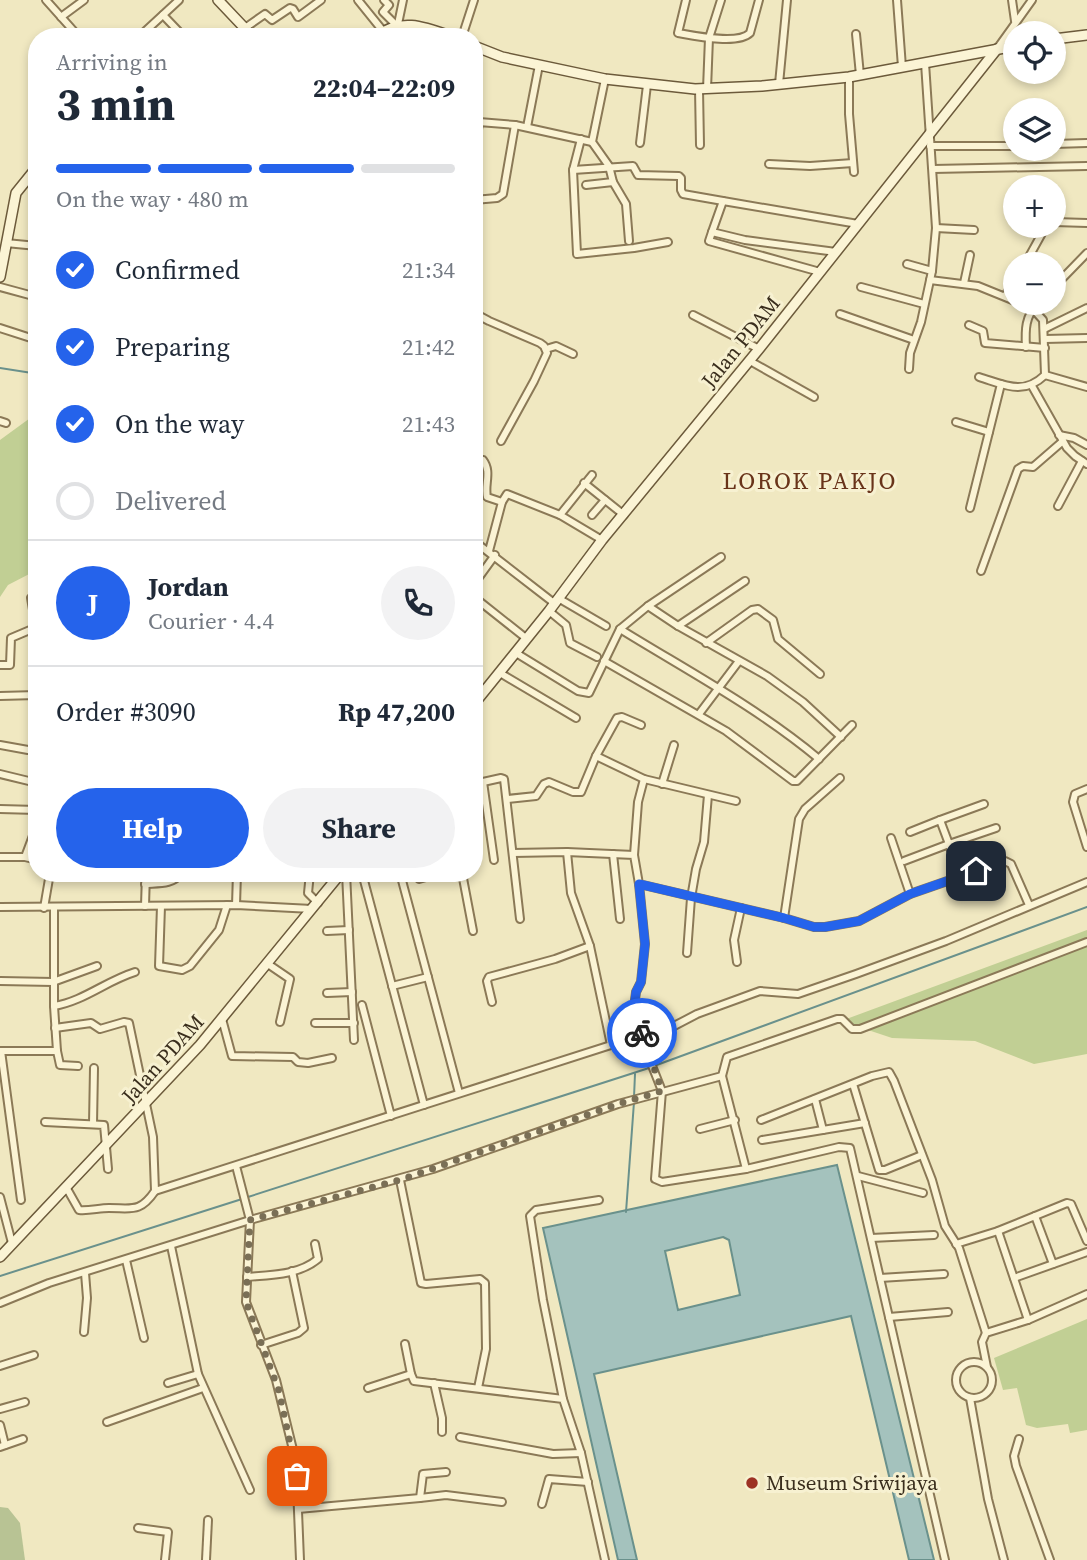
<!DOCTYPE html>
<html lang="en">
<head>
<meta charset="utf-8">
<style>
  body { margin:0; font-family:"Source Serif 4",serif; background:#f2f2f3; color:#1f2937; height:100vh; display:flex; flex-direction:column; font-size:26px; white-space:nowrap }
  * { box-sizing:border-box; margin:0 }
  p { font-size:23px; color:#747a83 }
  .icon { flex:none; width:38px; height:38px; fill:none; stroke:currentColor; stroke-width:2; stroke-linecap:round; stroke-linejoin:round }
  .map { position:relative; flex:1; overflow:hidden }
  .sheet { position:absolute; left:28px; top:28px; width:455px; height:854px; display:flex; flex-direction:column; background:#fff; border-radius:28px; box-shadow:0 4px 10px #0003 }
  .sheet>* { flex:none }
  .controls { position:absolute; left:1003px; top:21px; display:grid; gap:14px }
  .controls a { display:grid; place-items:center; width:63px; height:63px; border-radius:50%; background:#fff; box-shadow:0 4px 10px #0003; font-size:35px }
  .pin { position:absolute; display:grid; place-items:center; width:60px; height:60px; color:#fff; margin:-30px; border-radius:14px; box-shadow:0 4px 10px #0006 }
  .courier { position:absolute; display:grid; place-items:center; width:70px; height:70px; margin:-35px; border:5px solid #2563eb; border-radius:50%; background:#fff; color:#222; box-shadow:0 2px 9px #0007 }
  .overview em { font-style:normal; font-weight:700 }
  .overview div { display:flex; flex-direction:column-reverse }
  .overview { display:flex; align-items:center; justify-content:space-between; height:119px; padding:0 28px }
  h1 { font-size:46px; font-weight:700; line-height:52px }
  .bar { display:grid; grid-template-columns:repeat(4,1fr); gap:10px 7px; align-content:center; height:84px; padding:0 28px }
  .bar i { height:9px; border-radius:5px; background:#e0e1e3 }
  .bar .on { background:#2563eb }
  .bar p { grid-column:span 4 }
  .line { display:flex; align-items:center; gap:18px; padding:0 28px; border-top:2px solid #e0e1e3 }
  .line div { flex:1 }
  .round { display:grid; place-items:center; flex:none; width:74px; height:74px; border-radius:37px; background:#f2f2f3 }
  ol { padding:0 28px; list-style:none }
  li { display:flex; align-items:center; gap:21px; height:77px }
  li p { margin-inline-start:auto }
  li .icon { padding:7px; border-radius:50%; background:#2563eb; color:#fff; stroke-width:4 }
  li:last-child { color:#747a83 }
  li i { width:38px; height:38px; border:4px solid #e0e1e3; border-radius:50% }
  .cta { display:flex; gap:14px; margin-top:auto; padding:14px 28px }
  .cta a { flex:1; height:80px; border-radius:42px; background:#2563eb; color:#fff; font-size:28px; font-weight:700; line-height:80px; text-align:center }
  .cta a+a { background:#f2f2f3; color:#1f2937 }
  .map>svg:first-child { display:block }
  .green { fill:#c1cf94 }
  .cemetery { fill:#b8c394 }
  .water { fill:#a4c2bd; stroke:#6a918c; stroke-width:2; fill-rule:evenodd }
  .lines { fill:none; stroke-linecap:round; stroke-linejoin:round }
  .stream { stroke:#6a918c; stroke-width:2 }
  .street-casing { stroke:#8b7957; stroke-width:10 }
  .secondary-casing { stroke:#6c5a3b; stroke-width:12 }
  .street { stroke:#fbf4d5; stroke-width:6 }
  .secondary { stroke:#fbf4d5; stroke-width:9 }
  .done { stroke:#7a6f56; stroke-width:7; stroke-dasharray:0 12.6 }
  .route { stroke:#2563eb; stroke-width:9 }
  .poi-dot { fill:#9d3224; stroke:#f7f1d1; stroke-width:2.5 }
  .labels { text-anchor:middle; stroke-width:6; stroke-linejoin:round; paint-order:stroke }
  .street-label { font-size:21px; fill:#3a2e1d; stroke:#f7f1d1 }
  .poi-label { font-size:21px; fill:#3a2e1d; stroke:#f7f1d1; text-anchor:start }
  .quarter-label { font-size:24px; letter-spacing:2px; fill:#69341a; stroke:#f7f1d1 }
</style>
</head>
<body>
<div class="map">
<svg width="1087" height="1560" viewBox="0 0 1087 1560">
  <rect width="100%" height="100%" fill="#f0e8c1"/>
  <!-- green -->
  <g class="green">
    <path d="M 37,413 L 37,570 L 8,585 L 0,597 L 0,440 Z"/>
    <path d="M 1087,930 L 1087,1054 L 1034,1064 L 975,1041 L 892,1038 L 841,1021 Z"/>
    <path d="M 1087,1319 L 1087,1430 L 1070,1433 L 1068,1424 L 1037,1428 L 1026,1425 L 1017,1388 L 1003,1390 L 994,1358 Z"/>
  </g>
  <!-- cemetery -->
  <path class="cemetery" d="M 0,1507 L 8,1508 L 20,1523 L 25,1560 L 0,1560 Z"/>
  <!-- water -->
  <path class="water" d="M 837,1165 L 934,1560 L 909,1560 L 851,1316 L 594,1374 L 637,1560 L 618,1560 L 543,1228 ZM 723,1237 L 729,1240 L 740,1295 L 678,1310 L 665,1251 Z"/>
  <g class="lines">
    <!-- stream -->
    <g class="stream">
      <path d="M 0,368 L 32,373 L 37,383"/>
      <path d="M 654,1066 L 1087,907"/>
      <path d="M 634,1097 L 635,1074"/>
      <path d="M 248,1197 L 649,1068"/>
      <path d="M 626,1212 L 634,1102"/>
      <path d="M 0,1276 L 242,1199"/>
    </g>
    <defs>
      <g id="street">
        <path d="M 46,0 L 79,37"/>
        <path d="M 358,0 L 383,31"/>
        <path d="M 384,0 L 389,5 L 383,12 L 396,25"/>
        <path d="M 686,0 L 678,33 C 695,36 738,45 750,33 L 759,0"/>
        <path d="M 897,0 L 902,67"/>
        <path d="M 1012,0 L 1015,21"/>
        <path d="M 163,15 L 184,37"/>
        <path d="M 61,17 L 84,0"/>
        <path d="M 398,24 L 403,0"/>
        <path d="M 245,28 L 265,14 L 272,20 L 290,8 L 293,9 L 298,17 L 321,0"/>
        <path d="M 856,34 L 860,75"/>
        <path d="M 139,37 L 179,0"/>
        <path d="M 462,37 L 474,0"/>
        <path d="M 997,49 L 1032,0"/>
        <path d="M 849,77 L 849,114 L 854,172"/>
        <path d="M 779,84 L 787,0"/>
        <path d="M 699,89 L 700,145"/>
        <path d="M 707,89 L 709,38 L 721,0"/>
        <path d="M 527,127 L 539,65"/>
        <path d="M 581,139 L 573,170 L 577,254 L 634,248 L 668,242"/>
        <path d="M 640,143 L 647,85"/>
        <path d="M 1054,144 L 1087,143"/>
        <path d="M 930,146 L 1015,146"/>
        <path d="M 474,161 L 479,122 L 515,125"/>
        <path d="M 769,164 L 810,166 L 853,163"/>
        <path d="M 933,169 L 1087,166"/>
        <path d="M 573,170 L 633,166 L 638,175 L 679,176 L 681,178 L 681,190 L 683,194 L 723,201 L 712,232 L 745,240 L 836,252"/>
        <path d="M 613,182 L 626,204 L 629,241"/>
        <path d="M 586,185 L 613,182 L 609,166 L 592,142 L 605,79"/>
        <path d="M 474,200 L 497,198 L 503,194 L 515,125 L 592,142"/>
        <path d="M 723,201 L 858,224"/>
        <path d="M 1054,222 L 1087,223"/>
        <path d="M 936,228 L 974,230"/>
        <path d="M 712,232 L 709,241 L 820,272"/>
        <path d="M 6,243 L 37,246"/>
        <path d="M 907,264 L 932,271"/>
        <path d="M 1025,264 L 1046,226"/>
        <path d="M 930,280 L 978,286 L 1015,301"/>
        <path d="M 964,283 L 970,255"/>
        <path d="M 0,287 L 37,297"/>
        <path d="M 861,287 L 924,304"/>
        <path d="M 1054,287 L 1087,253"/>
        <path d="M 1005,296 L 1015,280"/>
        <path d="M 474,313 L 489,321 L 540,343 L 544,346 L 547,353 L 534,381 L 501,441"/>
        <path d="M 840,314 L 914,340"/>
        <path d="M 693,315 L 759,349"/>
        <path d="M 969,325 L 983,331 L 985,343 L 1045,348"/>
        <path d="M 0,328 L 37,340"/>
        <path d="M 1044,329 L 1087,308"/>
        <path d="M 1045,339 L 1087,338"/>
        <path d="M 1026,347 C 1025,330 1025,316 1038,303"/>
        <path d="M 546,349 L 556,346 L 573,354"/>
        <path d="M 750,361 L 814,397"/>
        <path d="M 909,369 L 910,353 L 921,322 L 932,271 L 936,228 L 925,63"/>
        <path d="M 1045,375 L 1087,387"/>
        <path d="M 979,377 C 1005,385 1023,396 1045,375 L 1043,320 L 1032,308 L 1019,303"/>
        <path d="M 1032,386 L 1067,448 L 1075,456 L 1087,464"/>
        <path d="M 0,421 L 6,423"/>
        <path d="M 956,422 L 989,432"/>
        <path d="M 1059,435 L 1074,438 L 1087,445"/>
        <path d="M 474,459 L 483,460 C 492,472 484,484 487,497 L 502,502"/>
        <path d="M 584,483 L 624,515"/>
        <path d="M 1058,506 L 1082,461"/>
        <path d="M 970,508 L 1001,384"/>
        <path d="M 560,515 L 592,475"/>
        <path d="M 592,515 L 605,500"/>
        <path d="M 474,541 L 554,603"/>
        <path d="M 489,551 L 502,502 L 507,494 L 560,515 L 602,540"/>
        <path d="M 981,571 L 1018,469 L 1023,466 L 1033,467 L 1063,441"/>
        <path d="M 474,584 L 495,555"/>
        <path d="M 474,597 L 527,639"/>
        <path d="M 558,598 L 606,626"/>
        <path d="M 648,606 L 721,557"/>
        <path d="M 549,611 L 566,625 L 570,643 L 597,657"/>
        <path d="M 678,626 L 745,581"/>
        <path d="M 36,628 L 31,598 L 37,595"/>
        <path d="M 620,629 C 688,671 758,708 819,759"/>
        <path d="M 706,643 L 752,610 L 758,609 L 773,620 L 778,639 L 820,674"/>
        <path d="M 516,653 L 578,691 L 589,693 L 620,629 L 648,606 L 678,626 L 767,676 L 803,702 L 841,737"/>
        <path d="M 604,661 L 726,731 L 793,781 L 797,781 L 852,725"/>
        <path d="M 0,665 L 10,665 L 11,638 L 37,627"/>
        <path d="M 500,673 L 576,718"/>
        <path d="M 0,696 L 37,695"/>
        <path d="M 699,714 L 739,661"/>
        <path d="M 0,745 L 28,750"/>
        <path d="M 596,756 L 644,779 L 736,801"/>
        <path d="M 0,774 L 37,783"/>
        <path d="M 483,782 L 494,860"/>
        <path d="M 474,784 L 501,778 L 504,779 L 520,919"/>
        <path d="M 662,784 L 674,745"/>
        <path d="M 1087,789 L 1075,794 L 1073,802 L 1087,847"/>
        <path d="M 507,799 L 536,796 L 544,784 L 549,782 L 573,792 L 581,792 L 596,756 L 617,718 L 622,717 L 641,725"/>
        <path d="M 0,809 L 37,810"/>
        <path d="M 940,820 L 984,804"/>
        <path d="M 910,832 L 940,820 L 949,844 L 996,828"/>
        <path d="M 891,838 L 910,894"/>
        <path d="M 567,852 L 571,893 L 590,946 L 611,1045"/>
        <path d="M 513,853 L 567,852 L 634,855 L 639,884 L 784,918 L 814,927 L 825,927 L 859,921 L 910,894 L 1005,861 L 1011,864 L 1029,905"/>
        <path d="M 613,854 L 620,919"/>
        <path d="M 634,855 L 638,802 L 644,779"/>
        <path d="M 0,857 L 25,857 L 37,860"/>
        <path d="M 25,857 L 37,825"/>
        <path d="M 904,861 L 949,844 L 960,876"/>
        <path d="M 310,873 L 308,893 L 318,903"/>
        <path d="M 346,873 L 354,1040"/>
        <path d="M 362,873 L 424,1105"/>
        <path d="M 400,873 L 459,1093"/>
        <path d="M 462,873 L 473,931"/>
        <path d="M 419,879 L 440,873"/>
        <path d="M 145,884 C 158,883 173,885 181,873"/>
        <path d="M 639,884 L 645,944 L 641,982 L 636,992 L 635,1000 L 645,1048 L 662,1091 L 655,1179 L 662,1182 L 746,1169 L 839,1147 L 850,1148 L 945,1560"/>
        <path d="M 236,905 L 237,873"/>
        <path d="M 145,906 L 146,873"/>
        <path d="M 161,906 L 159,966 L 182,970 L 190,966 L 219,930 L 227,905"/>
        <path d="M 0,907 L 236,905 L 312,909"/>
        <path d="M 44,908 L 50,873"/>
        <path d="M 784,918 L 799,819 L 805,809 L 840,778"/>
        <path d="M 327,931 L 349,930"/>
        <path d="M 687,953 L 691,898 L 696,869 L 704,842 L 708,795"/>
        <path d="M 737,962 L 734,940 L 741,908"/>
        <path d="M 268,964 L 290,979 L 280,1022"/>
        <path d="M 0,981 L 53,982 L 97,966"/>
        <path d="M 392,986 L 428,977"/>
        <path d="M 327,993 L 352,992"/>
        <path d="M 492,1002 L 487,981 L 489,977 L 555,959 L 590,946"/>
        <path d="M 362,1005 L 391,1116"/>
        <path d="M 54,1006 C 84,1001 106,981 135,972"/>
        <path d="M 222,1019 L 232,1056 L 293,1057 L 298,1062 L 308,1063 L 332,1058"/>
        <path d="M 315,1023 L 354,1023"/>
        <path d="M 55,1028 L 91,1023 L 100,1029 L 124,1022 L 129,1023 L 153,1137 L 155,1191 L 611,1045 L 645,1045 L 657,1041 L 674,1026 L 697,1014 L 760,991 L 798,994 L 856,974 L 946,941 L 1087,882"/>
        <path d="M 0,1051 L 57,1051 L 54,1006 L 54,908"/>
        <path d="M 1,1051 L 21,1200"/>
        <path d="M 57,1051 L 60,1065 L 78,1066"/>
        <path d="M 722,1076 L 746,1169"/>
        <path d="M 853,1084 L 879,1170 L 885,1170 L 922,1155"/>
        <path d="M 815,1099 L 823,1130"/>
        <path d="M 761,1120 L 872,1076 L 889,1072 L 894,1081 L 932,1180 L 945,1226 L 959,1248 L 986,1333"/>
        <path d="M 45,1122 L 104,1125 L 108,1169"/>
        <path d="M 93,1124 L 94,1068"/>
        <path d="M 700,1129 L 735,1120"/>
        <path d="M 762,1140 L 865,1123"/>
        <path d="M 236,1166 L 250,1220 L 246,1302 L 276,1380 L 296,1462 L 300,1560"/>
        <path d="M 858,1176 L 923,1193"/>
        <path d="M 400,1180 L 421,1283 L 426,1284 L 480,1279 L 485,1283 L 486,1349 L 478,1388"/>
        <path d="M 66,1187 L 79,1210 C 89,1211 99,1208 109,1208 C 132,1208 140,1213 155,1191"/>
        <path d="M 0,1197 L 12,1243"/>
        <path d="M 1035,1216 L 1053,1264"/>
        <path d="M 998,1231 L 1028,1320"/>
        <path d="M 871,1238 L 934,1235"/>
        <path d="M 956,1244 L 998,1231 L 1067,1203 L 1071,1204 L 1087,1241"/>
        <path d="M 171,1246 L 198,1374 L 250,1490"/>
        <path d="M 126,1260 L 144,1338"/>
        <path d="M 247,1277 C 271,1275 299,1275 318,1259 L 315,1244"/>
        <path d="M 880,1278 L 944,1274"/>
        <path d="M 1014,1278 L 1087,1252"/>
        <path d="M 0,1303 L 49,1283 L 250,1220 L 433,1169 L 618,1104 L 722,1076 L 727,1057 L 837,1019 L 842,1019 L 852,1029 L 860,1029 L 1087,942"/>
        <path d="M 889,1317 L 948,1312"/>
        <path d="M 84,1332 L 87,1298 L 85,1273"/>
        <path d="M 405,1344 L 411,1374"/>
        <path d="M 261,1345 L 298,1333 L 304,1328 L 292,1271"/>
        <circle cx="974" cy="1380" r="18"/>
        <path d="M 0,1366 L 34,1355"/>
        <path d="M 987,1367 L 982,1342 L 986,1333 L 1028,1320 L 1087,1294"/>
        <path d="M 168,1383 L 198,1374"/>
        <path d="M 434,1383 L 442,1418 L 442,1432"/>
        <path d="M 368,1388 L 411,1374 L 414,1381 L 563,1399 L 581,1453 L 605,1560"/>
        <path d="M 970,1398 L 988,1499 L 1004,1560"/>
        <path d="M 563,1399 L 543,1300 L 530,1216 L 536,1210 L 599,1200"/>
        <path d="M 0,1409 L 25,1402"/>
        <path d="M 107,1422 L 203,1388"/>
        <path d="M 0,1425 L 5,1445"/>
        <path d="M 460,1437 L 553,1454 L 581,1453"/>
        <path d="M 1019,1439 L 1014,1456 L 1016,1466 L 1050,1560"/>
        <path d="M 0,1447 L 23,1439"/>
        <path d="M 420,1498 L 446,1495 L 502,1502"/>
        <path d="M 542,1504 L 549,1479 L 588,1482"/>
        <path d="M 298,1509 L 420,1498 L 423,1474 L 446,1472"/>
        <path d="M 138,1528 L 168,1532 L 165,1560"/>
        <path d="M 206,1560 L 208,1520"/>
      </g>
      <g id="secondary">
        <path d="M 218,0 L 253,37"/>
        <path d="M 375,37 C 401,17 425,27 453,37"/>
        <path d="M 1054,39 L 1087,35"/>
        <path d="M 474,46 L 502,57 L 605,79 L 695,89 L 762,86 L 849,77 L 1015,46"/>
        <path d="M 0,277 L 16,193 L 37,167"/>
        <path d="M 474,704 L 549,611 L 602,540 L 759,349 L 997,49"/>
        <path d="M 0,1257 L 200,1045 L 341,873"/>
      </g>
    </defs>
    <!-- street casing -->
    <use href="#street" class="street-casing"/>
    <!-- secondary casing -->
    <use href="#secondary" class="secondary-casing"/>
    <!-- street -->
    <use href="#street" class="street"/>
    <!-- secondary -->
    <use href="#secondary" class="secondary"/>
  </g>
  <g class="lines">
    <!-- done -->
    <path class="done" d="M 297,1476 L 279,1391 L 246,1302 L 250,1220 L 400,1180 L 618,1104 L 662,1091 L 642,1033"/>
    <!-- route -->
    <path class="route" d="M 642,1033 L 635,1000 L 636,992 L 641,982 L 645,944 L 639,884 L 784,918 L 814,927 L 825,927 L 859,921 L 910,894 L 976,871"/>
  </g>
  <!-- markers -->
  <circle class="poi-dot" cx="752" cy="1483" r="7"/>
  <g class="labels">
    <!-- street labels -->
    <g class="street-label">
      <text transform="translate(741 342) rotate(-51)" y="7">Jalan PDAM</text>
      <text transform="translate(163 1059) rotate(-48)" y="7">Jalan PDAM</text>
    </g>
    <!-- poi labels -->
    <g class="poi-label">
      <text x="766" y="1490">Museum Sriwijaya</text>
    </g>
    <!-- quarter labels -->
    <g class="quarter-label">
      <text x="810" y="489">LOROK PAKJO</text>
    </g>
  </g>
</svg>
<div class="controls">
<a><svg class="icon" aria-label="locate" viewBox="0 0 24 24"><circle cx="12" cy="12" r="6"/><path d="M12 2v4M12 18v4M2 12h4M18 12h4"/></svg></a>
<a><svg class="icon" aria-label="layers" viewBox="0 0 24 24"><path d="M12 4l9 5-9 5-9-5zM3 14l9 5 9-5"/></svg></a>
<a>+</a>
<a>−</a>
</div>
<div class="pin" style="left:297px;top:1476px;background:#ea580c"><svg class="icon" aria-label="bag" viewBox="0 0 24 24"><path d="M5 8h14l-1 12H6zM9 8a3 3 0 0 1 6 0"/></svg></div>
<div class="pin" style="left:976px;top:871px;background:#1f2937"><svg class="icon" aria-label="home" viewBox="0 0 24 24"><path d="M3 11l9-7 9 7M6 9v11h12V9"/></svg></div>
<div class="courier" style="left:642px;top:1033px"><svg class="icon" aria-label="bike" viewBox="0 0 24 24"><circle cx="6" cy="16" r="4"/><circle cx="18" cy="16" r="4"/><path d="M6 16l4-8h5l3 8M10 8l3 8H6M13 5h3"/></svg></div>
<section class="sheet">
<div class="overview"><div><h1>3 min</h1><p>Arriving in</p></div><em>22:04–22:09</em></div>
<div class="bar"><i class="on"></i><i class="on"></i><i class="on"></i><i></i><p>On the way · 480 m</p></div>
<ol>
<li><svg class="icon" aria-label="check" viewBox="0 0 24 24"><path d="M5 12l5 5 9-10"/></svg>Confirmed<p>21:34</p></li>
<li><svg class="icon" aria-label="check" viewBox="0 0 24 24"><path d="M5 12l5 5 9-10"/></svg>Preparing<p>21:42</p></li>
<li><svg class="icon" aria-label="check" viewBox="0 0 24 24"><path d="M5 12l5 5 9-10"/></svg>On the way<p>21:43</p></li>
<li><i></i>Delivered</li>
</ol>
<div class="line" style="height:126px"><b class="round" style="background:#2563eb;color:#fff">J</b><div><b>Jordan</b><p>Courier · 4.4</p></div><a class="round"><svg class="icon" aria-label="phone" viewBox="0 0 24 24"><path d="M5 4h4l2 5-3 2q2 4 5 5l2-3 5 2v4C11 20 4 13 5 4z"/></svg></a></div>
<div class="line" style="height:91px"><div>Order #3090</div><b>Rp 47,200</b></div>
<div class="cta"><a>Help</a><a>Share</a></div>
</section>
</div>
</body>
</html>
